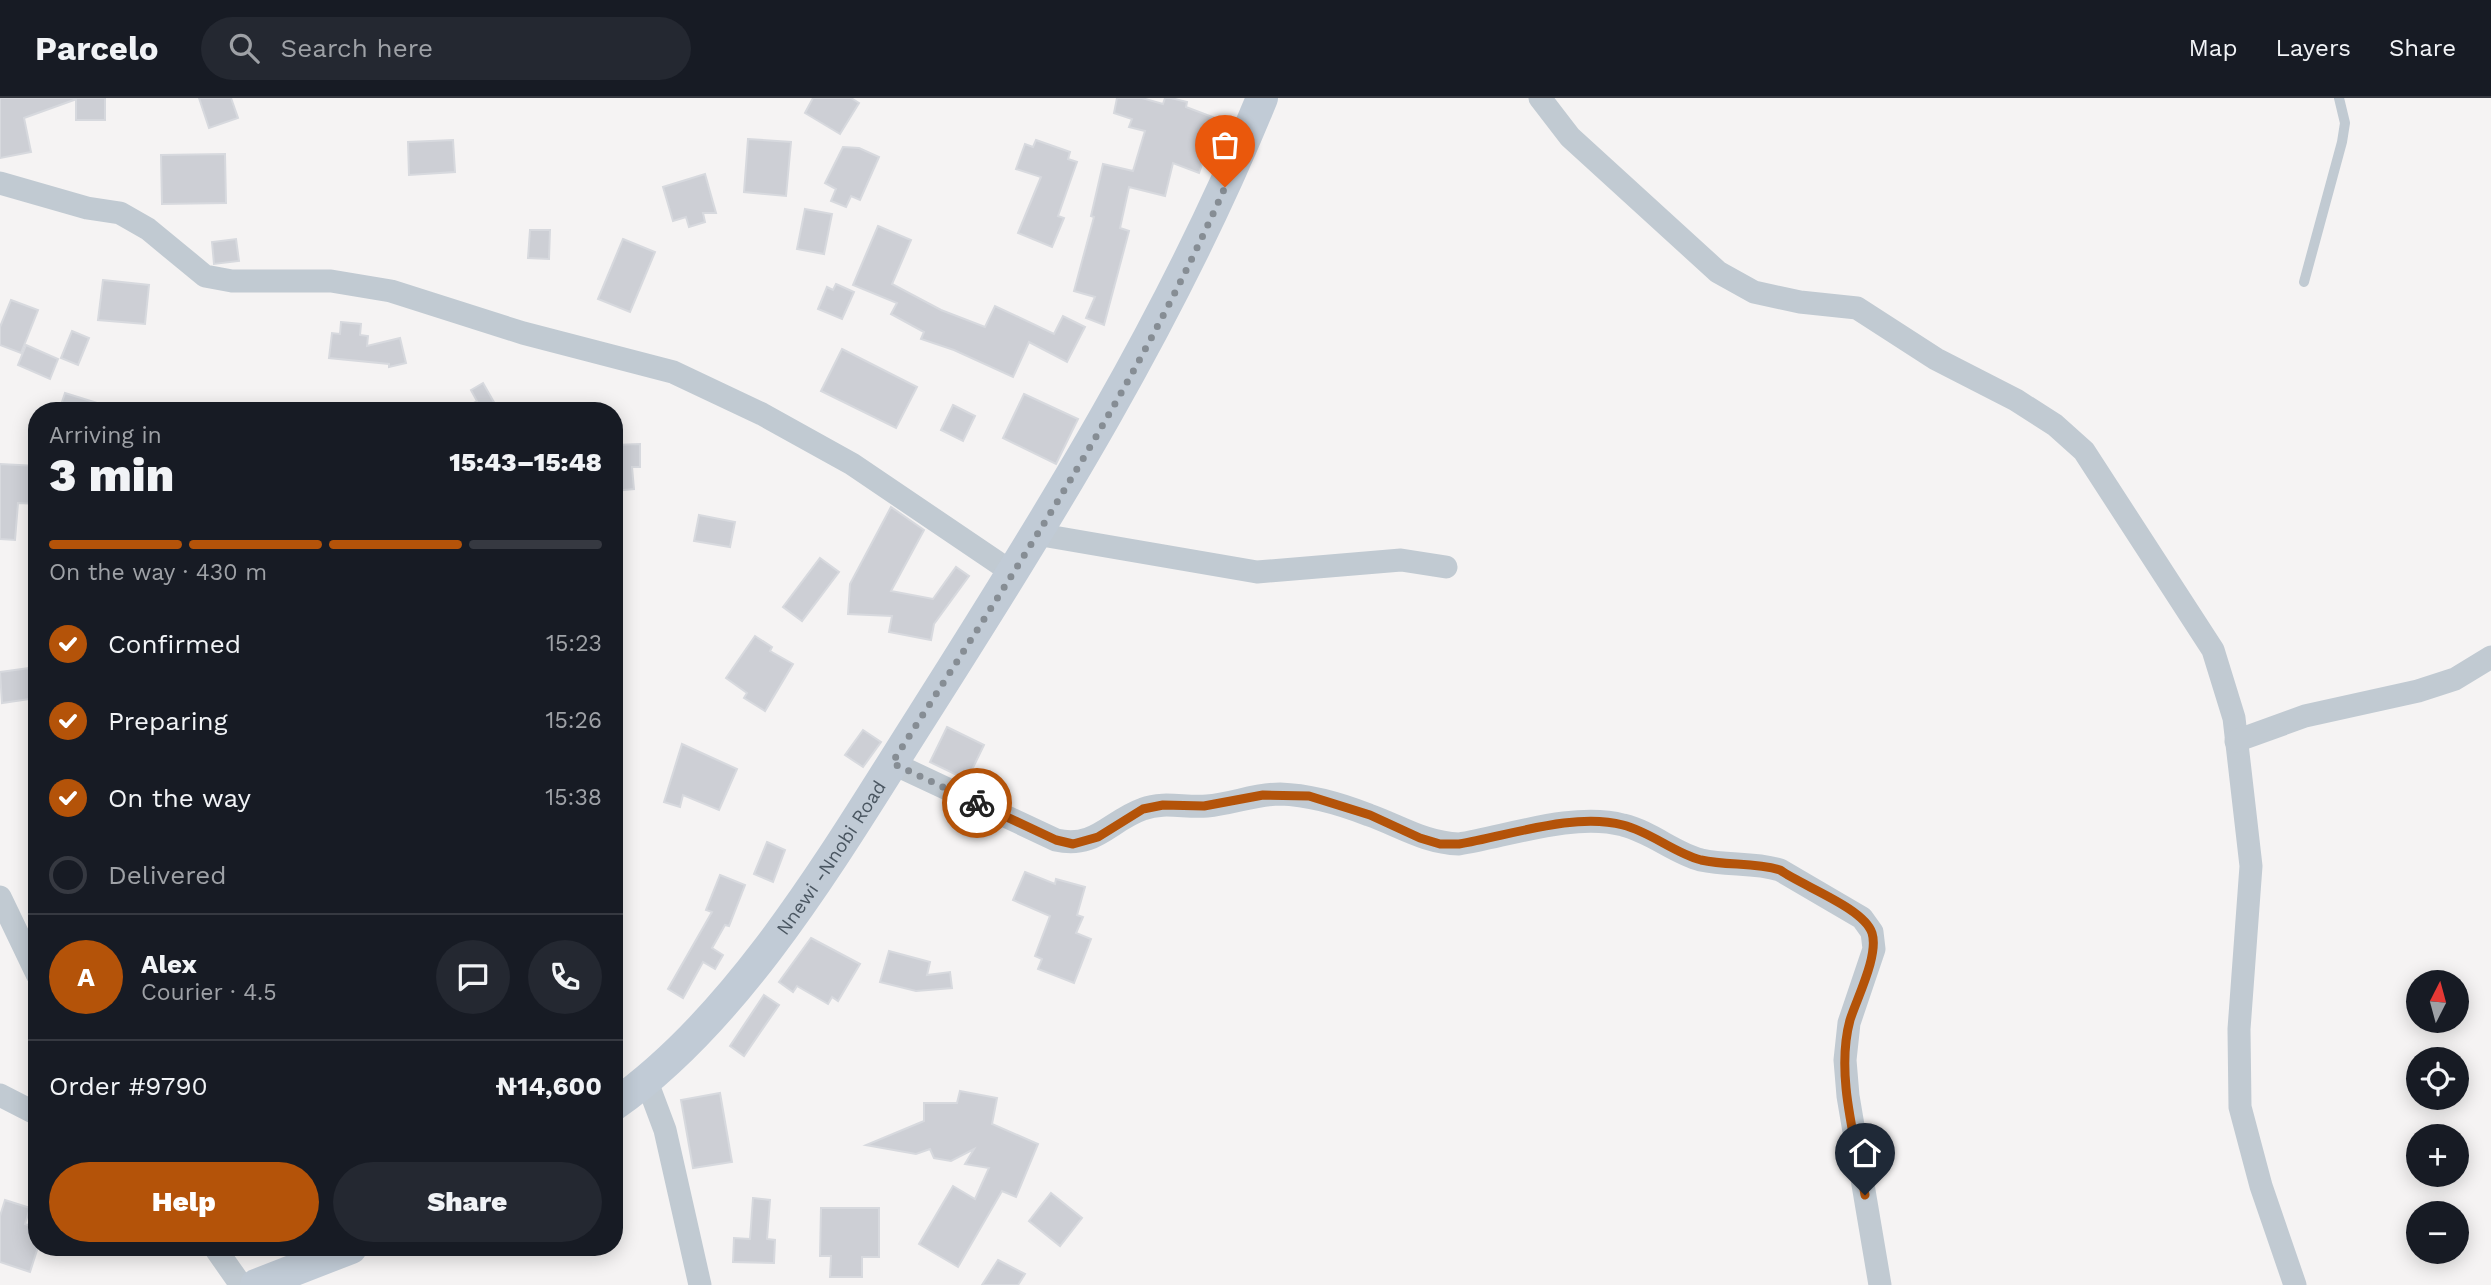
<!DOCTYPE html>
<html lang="en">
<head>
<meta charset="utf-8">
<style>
  body { margin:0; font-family:"Work Sans",sans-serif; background:#242831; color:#f1f3f6; height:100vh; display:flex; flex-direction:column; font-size:26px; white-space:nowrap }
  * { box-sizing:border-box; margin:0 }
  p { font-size:23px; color:#9ea1a6 }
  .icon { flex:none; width:38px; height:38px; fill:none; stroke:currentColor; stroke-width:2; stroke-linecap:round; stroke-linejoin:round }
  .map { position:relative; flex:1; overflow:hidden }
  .sheet { position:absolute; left:28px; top:304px; width:595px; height:854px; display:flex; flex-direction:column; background:#171b24; border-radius:28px; box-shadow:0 4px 18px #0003 }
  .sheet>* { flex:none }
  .needle { width:46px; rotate:6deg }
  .buttons { position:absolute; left:2406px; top:872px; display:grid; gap:14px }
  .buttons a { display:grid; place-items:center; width:63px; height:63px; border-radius:50%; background:#171b24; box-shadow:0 4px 18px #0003; font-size:35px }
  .pin { position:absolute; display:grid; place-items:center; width:60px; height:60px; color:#fff; margin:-72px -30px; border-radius:50% 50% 50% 0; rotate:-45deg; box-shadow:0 0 7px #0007 }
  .pin .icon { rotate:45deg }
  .courier { position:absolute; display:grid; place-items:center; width:70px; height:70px; margin:-35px; border:5px solid #b45309; border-radius:50%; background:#fff; color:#222; box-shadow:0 2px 9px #0007 }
  .headline em { font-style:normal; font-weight:800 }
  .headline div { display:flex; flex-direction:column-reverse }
  .headline { display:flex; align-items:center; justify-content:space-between; height:119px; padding:0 21px }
  h1 { font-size:46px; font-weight:800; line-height:52px }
  .bar { display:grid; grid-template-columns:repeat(4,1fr); gap:10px 7px; align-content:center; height:84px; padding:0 21px }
  .bar i { height:9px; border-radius:5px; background:#363941 }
  .bar .on { background:#b45309 }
  .bar p { grid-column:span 4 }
  .line { display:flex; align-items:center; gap:18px; padding:0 21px; border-top:2px solid #363941 }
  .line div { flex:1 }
  .round { display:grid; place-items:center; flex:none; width:74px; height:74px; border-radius:37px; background:#242831 }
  ol { padding:0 21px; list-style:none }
  li { display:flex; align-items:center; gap:21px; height:77px }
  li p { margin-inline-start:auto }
  li .icon { padding:7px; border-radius:50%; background:#b45309; color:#fff; stroke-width:4 }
  li:last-child { color:#9ea1a6 }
  li i { width:38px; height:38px; border:4px solid #363941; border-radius:50% }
  .cta { display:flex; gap:14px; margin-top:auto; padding:14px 21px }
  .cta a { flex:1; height:80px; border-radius:42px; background:#b45309; color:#fff; font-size:28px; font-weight:800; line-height:80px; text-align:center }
  .cta a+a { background:#242831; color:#f1f3f6 }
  header { display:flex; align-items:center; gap:42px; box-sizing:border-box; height:98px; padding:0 35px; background:#171b24; border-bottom:2px solid #363941 }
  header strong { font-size:33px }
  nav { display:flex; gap:38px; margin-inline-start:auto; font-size:24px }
  .search { width:490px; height:63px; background:#242831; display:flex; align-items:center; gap:18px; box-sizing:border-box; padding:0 24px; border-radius:38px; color:#9ea1a6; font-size:26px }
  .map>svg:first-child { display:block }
  .building { fill:#cdcfd5; stroke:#d7d9de; stroke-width:2 }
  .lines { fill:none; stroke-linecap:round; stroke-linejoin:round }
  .lane { stroke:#c1cad2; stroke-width:10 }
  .street { stroke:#c1cad2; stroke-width:23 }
  .secondary { stroke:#c1cbd6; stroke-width:32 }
  .done { stroke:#868d94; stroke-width:7; stroke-dasharray:0 12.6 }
  .route { stroke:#b45309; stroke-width:9 }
  .labels { text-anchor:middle; stroke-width:5; stroke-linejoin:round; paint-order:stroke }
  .street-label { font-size:19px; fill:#4a5661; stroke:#fff }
</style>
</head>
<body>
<header>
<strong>Parcelo</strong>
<div class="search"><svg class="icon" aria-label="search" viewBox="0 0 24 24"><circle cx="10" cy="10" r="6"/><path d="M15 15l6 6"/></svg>Search here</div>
<nav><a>Map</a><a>Layers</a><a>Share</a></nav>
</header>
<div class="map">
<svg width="2491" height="1187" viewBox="0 0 2491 1187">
  <rect width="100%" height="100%" fill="#f5f3f3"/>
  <!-- building -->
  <g class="building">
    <path d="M 0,0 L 74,0 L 74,2 L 24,20 L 31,54 L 0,60 Z"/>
    <rect x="76" y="0" width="29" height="22"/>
    <path d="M 199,0 L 231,0 L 238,20 L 209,30 Z"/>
    <path d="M 813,0 L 851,0 L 859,5 L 840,36 L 805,15 Z"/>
    <path d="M 1117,0 L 1142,0 L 1163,6 L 1165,0 L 1171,0 L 1187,4 L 1186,9 L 1218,21 L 1199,75 L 1173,65 L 1165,98 L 1129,89 L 1120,130 L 1129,133 L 1104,227 L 1086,220 L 1095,199 L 1074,193 L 1094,119 L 1091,118 L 1103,66 L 1133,73 L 1145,33 L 1129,29 L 1132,21 L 1114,15 Z"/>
    <path d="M 748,41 L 791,44 L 786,98 L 744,94 Z"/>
    <path d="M 453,42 L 455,74 L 409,77 L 408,44 Z"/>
    <path d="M 1036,42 L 1070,54 L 1068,61 L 1077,64 L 1058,118 L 1064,120 L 1052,149 L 1018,135 L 1041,79 L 1016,71 L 1025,46 L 1033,49 Z"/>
    <path d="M 843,49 L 859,50 L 879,59 L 860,102 L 851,98 L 846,109 L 831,103 L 836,91 L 825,85 Z"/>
    <path d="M 225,56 L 226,105 L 162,106 L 161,57 Z"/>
    <path d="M 705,76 L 716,115 L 703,115 L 705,124 L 689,129 L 686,119 L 673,123 L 663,89 Z"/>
    <path d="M 805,111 L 832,116 L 824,156 L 797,151 Z"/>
    <path d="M 878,128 L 911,142 L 892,186 L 941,212 L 985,229 L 995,208 L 1054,236 L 1063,218 L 1085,229 L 1067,264 L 1029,244 L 1013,279 L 954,252 L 921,241 L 924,234 L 891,216 L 897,205 L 853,187 Z"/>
    <path d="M 530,132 L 550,132 L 549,161 L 528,160 Z"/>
    <path d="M 236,141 L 239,163 L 214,166 L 212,144 Z"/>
    <path d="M 623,141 L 655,154 L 630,214 L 598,201 Z"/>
    <path d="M 103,182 L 149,187 L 145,226 L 98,222 Z"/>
    <path d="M 836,186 L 854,194 L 842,221 L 818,211 L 827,189 L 833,192 Z"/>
    <path d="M 11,202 L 38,212 L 21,255 L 0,247 L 0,229 Z"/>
    <path d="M 341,224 L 361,226 L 360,237 L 368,238 L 367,248 L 400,240 L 406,265 L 389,269 L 389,266 L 329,260 L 332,235 L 340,236 Z"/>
    <path d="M 72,233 L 89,240 L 78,267 L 61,260 Z"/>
    <path d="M 26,247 L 58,261 L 50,281 L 18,267 Z"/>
    <path d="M 842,251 L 917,289 L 896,330 L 821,293 Z"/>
    <path d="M 483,285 L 499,313 L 459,313 L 477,303 L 471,292 Z"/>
    <path d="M 65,295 L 113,310 L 112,313 L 59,313 Z"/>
    <path d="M 1024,296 L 1078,321 L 1056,366 L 1003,340 Z"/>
    <path d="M 953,307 L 975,318 L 963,343 L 941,332 Z"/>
    <path d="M 640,346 L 640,369 L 632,369 L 634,391 L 614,393 L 614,347 Z"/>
    <path d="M 0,366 L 37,368 L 37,406 L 18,405 L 15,442 L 0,441 Z"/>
    <path d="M 891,409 L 924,432 L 891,493 L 933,501 L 956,469 L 969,478 L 934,526 L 931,542 L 889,534 L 892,518 L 848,516 L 850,486 Z"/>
    <path d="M 699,417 L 735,424 L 730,449 L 694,443 Z"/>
    <path d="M 820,460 L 839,474 L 802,523 L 783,509 Z"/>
    <path d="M 755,538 L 772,549 L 770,553 L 793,566 L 765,613 L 744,600 L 747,595 L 726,580 Z"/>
    <path d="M 37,569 L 37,600 L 2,605 L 0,574 Z"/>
    <path d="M 947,629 L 984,647 L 967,682 L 930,664 Z"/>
    <path d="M 863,632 L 881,644 L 863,669 L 845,657 Z"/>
    <path d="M 682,646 L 737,671 L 719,712 L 683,697 L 680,709 L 664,704 Z"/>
    <path d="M 767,744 L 785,752 L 773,784 L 754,776 Z"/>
    <path d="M 1025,774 L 1055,786 L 1056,781 L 1085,789 L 1077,817 L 1083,819 L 1076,835 L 1091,841 L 1074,885 L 1038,871 L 1042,861 L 1035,858 L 1050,818 L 1013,802 Z"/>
    <path d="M 720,777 L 745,787 L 729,828 L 725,827 L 712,850 L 723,857 L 715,871 L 703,864 L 683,900 L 668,891 L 712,814 L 706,812 Z"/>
    <path d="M 811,840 L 860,866 L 838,903 L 832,899 L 828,906 L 797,888 L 793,894 L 779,884 Z"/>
    <path d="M 889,853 L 930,864 L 927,877 L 950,874 L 952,890 L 916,893 L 880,884 Z"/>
    <path d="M 764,897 L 779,907 L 744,958 L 730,948 Z"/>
    <path d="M 960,993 L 997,1000 L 992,1026 L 1038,1046 L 1016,1099 L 1002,1093 L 958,1169 L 919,1146 L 953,1088 L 975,1101 L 989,1070 L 965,1066 L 974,1051 L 951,1063 L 934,1060 L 930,1051 L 916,1056 L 866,1047 L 924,1023 L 924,1005 L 957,1005 Z"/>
    <path d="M 720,995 L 732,1064 L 693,1070 L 681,1002 Z"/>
    <path d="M 1051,1095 L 1082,1120 L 1060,1148 L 1029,1123 Z"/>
    <path d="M 753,1100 L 770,1102 L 767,1141 L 775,1142 L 774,1165 L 733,1164 L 734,1140 L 750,1141 Z"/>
    <path d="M 5,1102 L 30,1110 L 25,1126 L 37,1130 L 37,1152 L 30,1174 L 0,1164 L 0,1118 Z"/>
    <path d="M 821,1110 L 879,1110 L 879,1159 L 862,1159 L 862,1179 L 830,1179 L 831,1158 L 820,1158 Z"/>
    <path d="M 998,1162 L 1025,1176 L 1018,1187 L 982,1187 Z"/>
  </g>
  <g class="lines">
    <!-- lane -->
    <path class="lane" d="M 2304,184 L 2342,44 L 2345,25 L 2339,0"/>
    <!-- street -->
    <g class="street">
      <path d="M 1540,0 L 1570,39 L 1718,174 L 1754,194 L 1800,204 L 1857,210 L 1936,261 L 2016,302 L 2055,327 L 2084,353 L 2213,552 L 2234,620 L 2251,768 L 2239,931 L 2240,1009 L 2261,1088 L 2295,1187"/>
      <path d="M 0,85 L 87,110 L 120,115 L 148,131 L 205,178 L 232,183 L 331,183 L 391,193 L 523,235 L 673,274 L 762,316 L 852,366 L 1013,475"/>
      <path d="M 1036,436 L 1257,474 L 1401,462 L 1446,469"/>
      <path d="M 2236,643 L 2305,618 L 2418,593 L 2455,581 L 2491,559"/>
      <path d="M 892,665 L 1056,742 C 1096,751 1109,723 1143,711 C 1164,703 1185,710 1207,708 C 1232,706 1255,696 1280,696 C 1311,697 1341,706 1369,717 C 1400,728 1425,745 1459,746 C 1508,738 1574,714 1623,727 C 1652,734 1674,755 1701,762 C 1728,768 1754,764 1780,772 L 1862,820 L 1872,834 L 1874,851 L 1849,925 L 1845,962 L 1848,998 L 1880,1187"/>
      <path d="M 0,799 L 37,876"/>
      <path d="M 647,984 L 665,1032 L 700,1187"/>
      <path d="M 0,997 L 37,1016"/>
      <path d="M 215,1150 L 241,1187"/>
    </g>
    <!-- secondary -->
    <g class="secondary">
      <path id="s1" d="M 614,1007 C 742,917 837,752 921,620 C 1048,420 1173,220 1262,0"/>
      <path d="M 256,1187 L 351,1150"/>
    </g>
  </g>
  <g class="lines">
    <!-- done -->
    <path class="done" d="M 977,705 L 892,665 C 1010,480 1137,290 1225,89"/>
    <!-- route -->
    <path class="route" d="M 977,705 L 1056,742 L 1073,746 L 1098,739 L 1143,711 L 1163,707 L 1204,708 L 1263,697 L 1309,698 L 1370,717 L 1420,740 L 1440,746 L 1459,746 C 1508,738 1574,714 1623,727 C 1651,734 1674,755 1701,762 C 1728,768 1754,764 1780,772 C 1802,788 1864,810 1872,835 C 1879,857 1857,900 1850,922 C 1835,977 1856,1043 1865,1097"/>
  </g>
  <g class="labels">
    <!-- street labels -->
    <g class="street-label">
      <text dy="7" stroke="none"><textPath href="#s1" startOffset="331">Nnewi -Nnobi Road</textPath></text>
    </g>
  </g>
</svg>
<div class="buttons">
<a><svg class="needle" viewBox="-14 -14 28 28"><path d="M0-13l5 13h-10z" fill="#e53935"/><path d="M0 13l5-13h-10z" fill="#9ea1a6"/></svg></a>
<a><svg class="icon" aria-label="locate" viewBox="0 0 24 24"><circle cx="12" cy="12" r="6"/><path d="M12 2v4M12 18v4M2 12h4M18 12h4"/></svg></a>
<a>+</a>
<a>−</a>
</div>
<div class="pin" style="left:1225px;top:89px;background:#ea580c"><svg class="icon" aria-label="bag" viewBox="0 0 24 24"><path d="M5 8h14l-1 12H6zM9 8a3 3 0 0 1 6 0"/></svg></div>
<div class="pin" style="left:1865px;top:1097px;background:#1f2937"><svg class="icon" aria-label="home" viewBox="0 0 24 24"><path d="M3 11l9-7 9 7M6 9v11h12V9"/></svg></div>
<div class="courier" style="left:977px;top:705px"><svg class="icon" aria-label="bike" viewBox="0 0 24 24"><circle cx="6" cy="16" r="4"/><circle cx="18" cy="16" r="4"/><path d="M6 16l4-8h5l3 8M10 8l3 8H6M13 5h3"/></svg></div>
<section class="sheet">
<div class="headline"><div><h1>3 min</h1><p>Arriving in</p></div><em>15:43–15:48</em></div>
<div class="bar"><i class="on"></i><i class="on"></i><i class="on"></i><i></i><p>On the way · 430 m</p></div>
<ol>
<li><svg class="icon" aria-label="check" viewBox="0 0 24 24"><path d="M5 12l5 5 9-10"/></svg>Confirmed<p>15:23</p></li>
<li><svg class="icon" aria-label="check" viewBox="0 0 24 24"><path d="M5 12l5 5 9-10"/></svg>Preparing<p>15:26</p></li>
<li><svg class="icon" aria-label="check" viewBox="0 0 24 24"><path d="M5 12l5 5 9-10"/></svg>On the way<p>15:38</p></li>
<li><i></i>Delivered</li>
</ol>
<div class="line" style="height:126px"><b class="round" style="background:#b45309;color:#fff">A</b><div><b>Alex</b><p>Courier · 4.5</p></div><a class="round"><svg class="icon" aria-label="chat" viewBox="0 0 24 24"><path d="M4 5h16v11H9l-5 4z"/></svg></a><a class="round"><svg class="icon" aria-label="phone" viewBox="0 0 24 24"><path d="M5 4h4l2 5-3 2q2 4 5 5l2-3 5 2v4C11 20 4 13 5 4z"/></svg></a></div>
<div class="line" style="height:91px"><div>Order #9790</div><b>₦14,600</b></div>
<div class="cta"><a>Help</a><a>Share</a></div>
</section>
</div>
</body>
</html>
